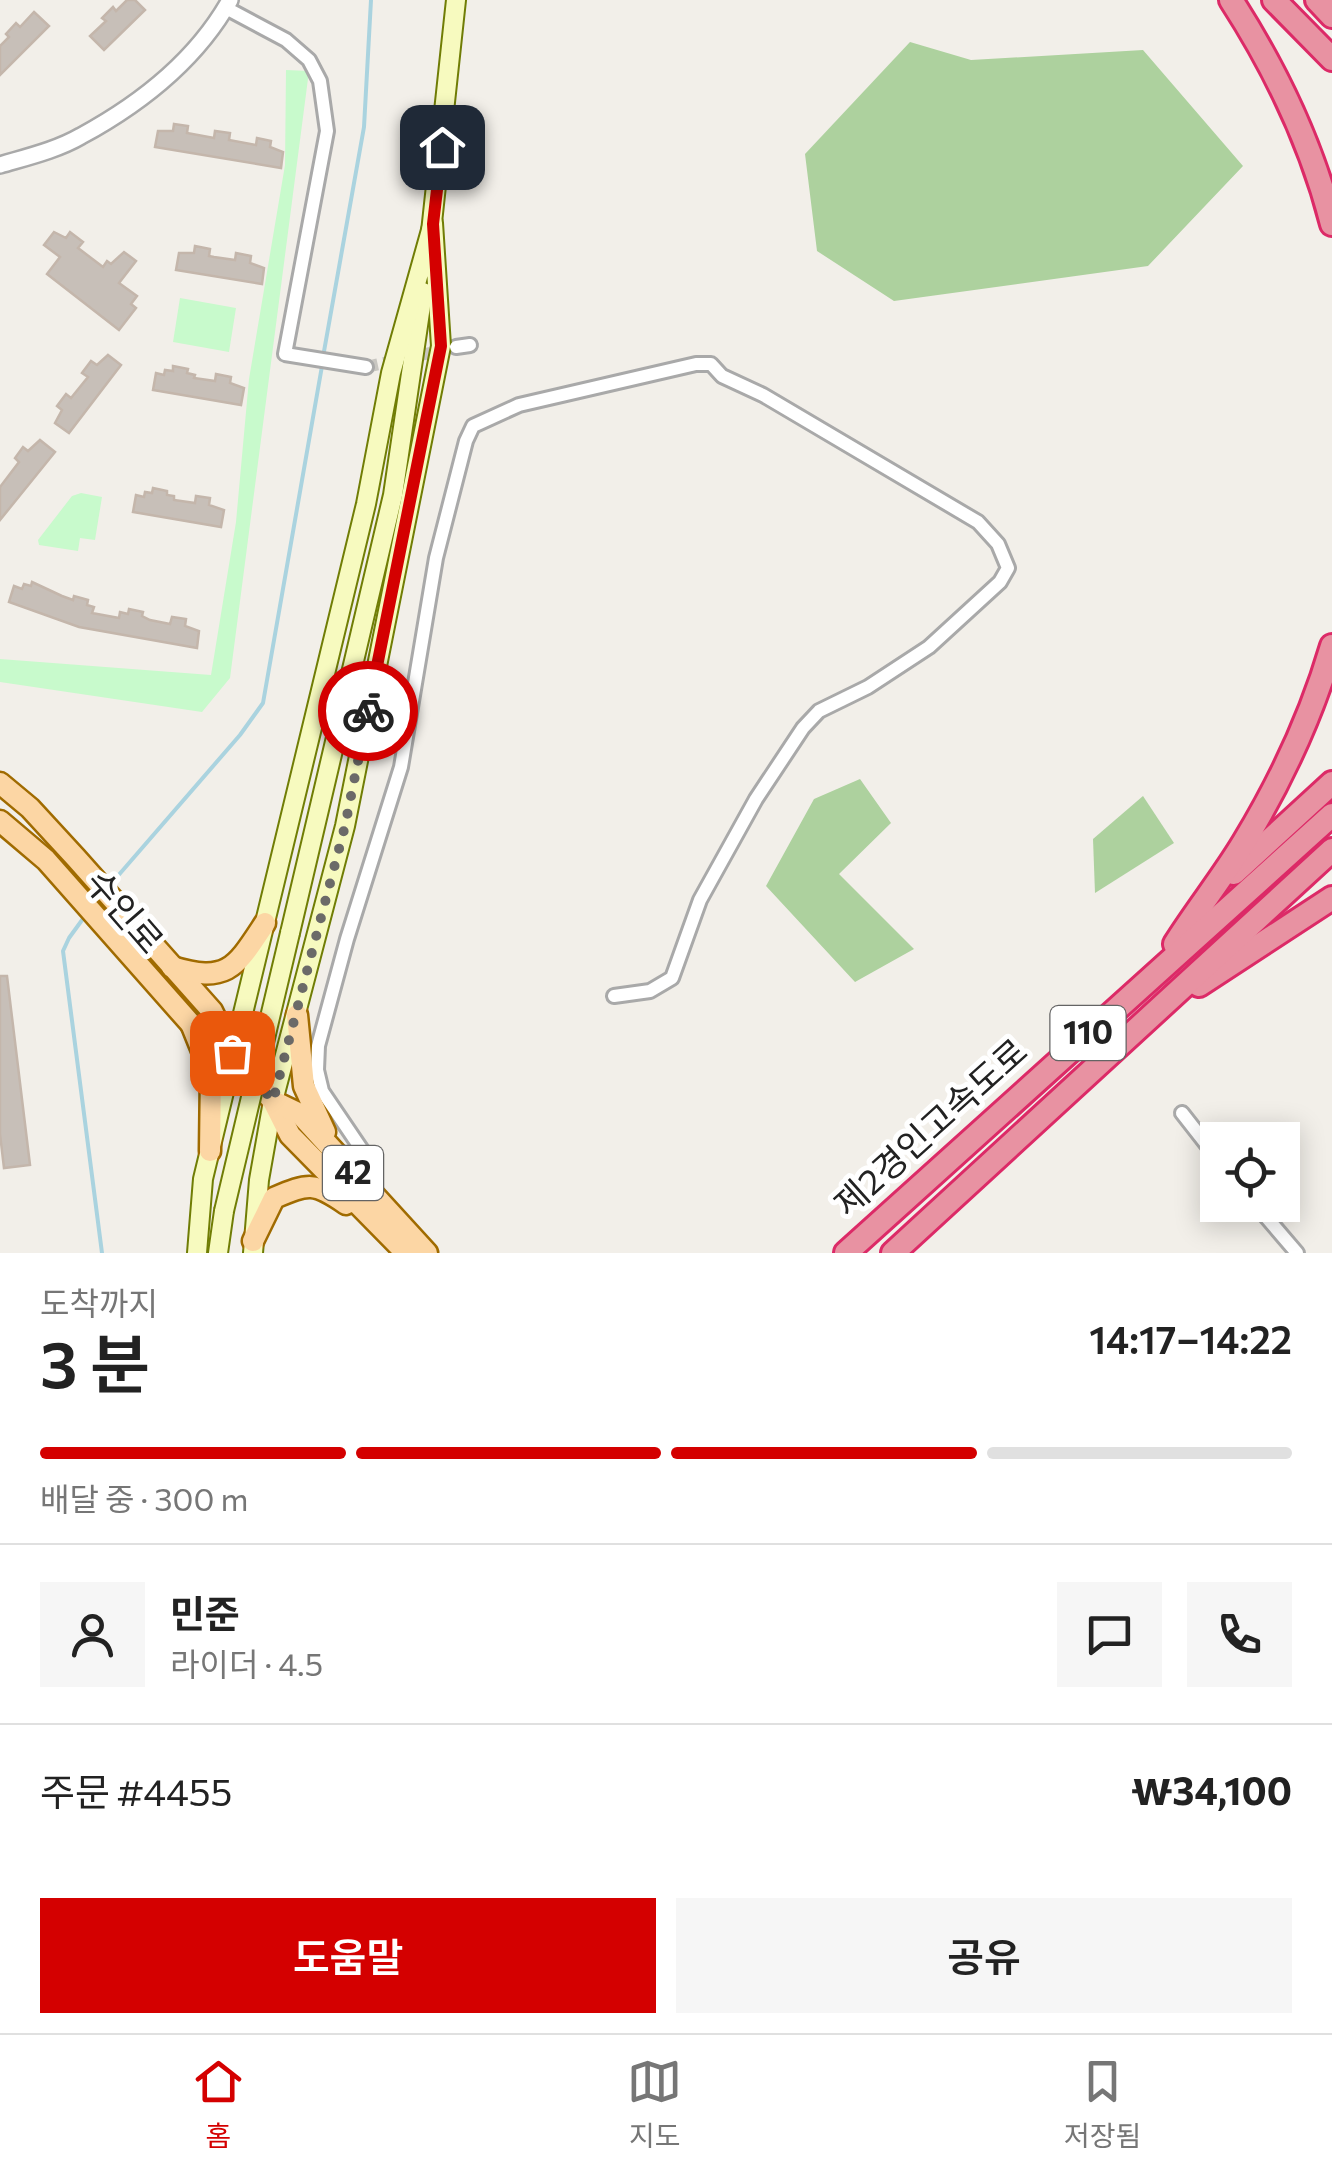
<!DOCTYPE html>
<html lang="ko">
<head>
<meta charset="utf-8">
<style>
  body { margin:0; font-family:Commissioner,"Noto Sans KR",sans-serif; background:#f6f6f6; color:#222; height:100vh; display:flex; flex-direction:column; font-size:38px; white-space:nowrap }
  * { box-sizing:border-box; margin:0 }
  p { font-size:32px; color:#767676 }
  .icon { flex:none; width:55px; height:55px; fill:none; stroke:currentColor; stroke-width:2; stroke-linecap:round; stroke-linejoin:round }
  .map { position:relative; height:1253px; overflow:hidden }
  .sheet { display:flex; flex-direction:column; background:#fff; flex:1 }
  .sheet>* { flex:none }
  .buttons { position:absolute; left:1200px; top:1122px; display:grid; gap:20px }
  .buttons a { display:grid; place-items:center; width:100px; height:100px; border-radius:0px; background:#fff; box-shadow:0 5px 25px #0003; font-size:50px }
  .pin { position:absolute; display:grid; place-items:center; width:85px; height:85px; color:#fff; margin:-42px; border-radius:20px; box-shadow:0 5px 15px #0006 }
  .courier { position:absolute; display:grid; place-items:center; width:100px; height:100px; margin:-50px; border:8px solid #d40000; border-radius:50%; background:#fff; color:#222; box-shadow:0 2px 12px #0007 }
  .headline em { font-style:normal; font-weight:600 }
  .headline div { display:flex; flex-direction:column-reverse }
  .headline { display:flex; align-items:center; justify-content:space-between; height:170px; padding:0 40px }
  h1 { font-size:65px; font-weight:600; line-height:75px }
  .bar { display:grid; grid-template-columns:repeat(4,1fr); gap:15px 10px; align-content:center; height:120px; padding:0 40px }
  .bar i { height:12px; border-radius:8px; background:#e0e0e0 }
  .bar .active { background:#d40000 }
  .bar p { grid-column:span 4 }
  .line { display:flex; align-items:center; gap:25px; padding:0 40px; border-top:2px solid #e0e0e0 }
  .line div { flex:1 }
  .round { display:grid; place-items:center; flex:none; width:105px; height:105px; border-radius:0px; background:#f6f6f6 }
  .button { display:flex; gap:20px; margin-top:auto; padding:20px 40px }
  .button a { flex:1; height:115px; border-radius:0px; background:#d40000; color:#fff; font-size:40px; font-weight:600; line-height:115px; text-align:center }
  .button a+a { background:#f6f6f6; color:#222 }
  .menu { display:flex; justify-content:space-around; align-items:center; height:140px; border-top:2px solid #e0e0e0; background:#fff; font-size:28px; color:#767676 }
  .menu a { display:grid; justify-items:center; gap:5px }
  .menu .active { color:#d40000 }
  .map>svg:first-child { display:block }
  .forest { fill:#add19e }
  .park { fill:#c8facc }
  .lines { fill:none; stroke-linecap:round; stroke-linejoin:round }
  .stream { stroke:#aad3df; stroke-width:4 }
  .building { fill:#c7bfb8; stroke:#c4b6ab; stroke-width:2.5 }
  .minor-tunnel { stroke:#c8c6c1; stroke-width:12; stroke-dasharray:12 6; stroke-linecap:butt }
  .minor-casing { stroke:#a9a9a9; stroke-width:18 }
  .tertiary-casing { stroke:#a9a9a9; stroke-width:20 }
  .secondary-casing { stroke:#707d05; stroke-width:22 }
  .primary-casing { stroke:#a06b00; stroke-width:25 }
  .motorway-casing { stroke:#dc2a67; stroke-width:28 }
  .minor { stroke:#fff; stroke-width:12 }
  .tertiary { stroke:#fff; stroke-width:15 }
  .secondary { stroke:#f7fabf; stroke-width:18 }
  .primary { stroke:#fcd6a4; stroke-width:20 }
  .motorway { stroke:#e892a2; stroke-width:22 }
  .secondary-bridge-casing { stroke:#707d05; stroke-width:22; stroke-linecap:butt }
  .secondary-bridge { stroke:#f7fabf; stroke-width:18 }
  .done { stroke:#6b6a68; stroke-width:10; stroke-dasharray:0 18 }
  .route { stroke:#d40000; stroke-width:12 }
  .labels { text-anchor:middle; stroke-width:10; stroke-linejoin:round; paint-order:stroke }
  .shield { fill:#fff; stroke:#646464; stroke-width:2.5 }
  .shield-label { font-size:32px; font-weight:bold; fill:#222 }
  .street-label { font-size:35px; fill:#222; stroke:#fff }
</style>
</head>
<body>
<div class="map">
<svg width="1332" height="1253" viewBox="0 0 1332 1253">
  <rect width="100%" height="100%" fill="#f2efe9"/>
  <!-- forest -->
  <g class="forest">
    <path d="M 910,42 L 971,60 L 1143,50 L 1243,166 L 1148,266 L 894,301 L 817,251 L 805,154 Z"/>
    <path d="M 860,779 L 891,823 L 839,874 L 914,949 L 855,982 L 766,886 L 814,799 Z"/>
    <path d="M 1143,796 L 1174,843 L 1095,893 L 1093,839 Z"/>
  </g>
  <!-- park -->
  <g class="park">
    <path d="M 286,70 L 309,71 L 230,678 L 202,712 L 0,682 L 0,659 L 211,675 L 236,522 L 249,379 L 285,165 Z"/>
    <path d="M 180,298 L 236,308 L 229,352 L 173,342 Z"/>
    <path d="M 81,493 L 102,497 L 95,540 L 80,538 L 78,551 L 39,545 L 38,540 L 72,496 Z"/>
  </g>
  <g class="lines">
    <!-- stream -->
    <g class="stream">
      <path d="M 323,357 L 364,127 L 371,0"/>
      <path d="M 110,885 L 240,735 L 263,703 L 322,366"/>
      <path d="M 85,916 L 69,938 L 63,951 L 102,1253"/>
    </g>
  </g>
  <!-- building -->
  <g class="building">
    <path d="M 127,0 L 135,0 L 145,10 L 104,50 L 90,36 L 106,21 L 102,18 L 113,7 L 116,11 Z"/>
    <path d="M 34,12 L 49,26 L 0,75 L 0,46 L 9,37 L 6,34 L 16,23 L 20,27 Z"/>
    <path d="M 174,124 L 188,126 L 187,133 L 214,138 L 215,131 L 230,133 L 229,140 L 256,145 L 257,138 L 271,141 L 270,147 L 283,152 L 281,168 L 155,147 L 158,131 L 173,131 Z"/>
    <path d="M 54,232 L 66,238 L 70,232 L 83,242 L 78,248 L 103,267 L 107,261 L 111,264 L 124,252 L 136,261 L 119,283 L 137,296 L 131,304 L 136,308 L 119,330 L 47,274 L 60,257 L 44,245 Z"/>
    <path d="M 195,246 L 210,249 L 209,256 L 214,257 L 235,260 L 236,253 L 251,256 L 250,263 L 264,268 L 262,284 L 176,270 L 179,253 L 194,253 Z"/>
    <path d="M 108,355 L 121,365 L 69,433 L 55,423 L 62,410 L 57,406 L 66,394 L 71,398 L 88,377 L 82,373 L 91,361 L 97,365 Z"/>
    <path d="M 173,366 L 188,369 L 187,373 L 195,375 L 194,378 L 215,381 L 216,374 L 231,377 L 230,383 L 244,388 L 241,405 L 153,390 L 156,373 L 164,375 L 165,370 L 173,371 Z"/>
    <path d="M 40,440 L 55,452 L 0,520 L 0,487 L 19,462 L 15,458 L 23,447 L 28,451 Z"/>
    <path d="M 153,488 L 167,491 L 167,495 L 174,496 L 174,500 L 195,503 L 196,496 L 210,498 L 209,505 L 224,510 L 221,527 L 133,512 L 136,495 L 144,497 L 145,492 L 152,493 Z"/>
    <path d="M 32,582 L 62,596 L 73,600 L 74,596 L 88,600 L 87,605 L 94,607 L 92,613 L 119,618 L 120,612 L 128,614 L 129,609 L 143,612 L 142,616 L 150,620 L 170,624 L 172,617 L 186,619 L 185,626 L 199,631 L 197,648 L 79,627 L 9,602 L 14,586 L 22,589 L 24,584 L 31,586 Z"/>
    <path d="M 0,976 L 7,976 L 30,1165 L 4,1168 L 0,1134 Z"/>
  </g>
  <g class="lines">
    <!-- minor-tunnel -->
    <path class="minor-tunnel" d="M 366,367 L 444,350"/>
    <defs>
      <g id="minor">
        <path d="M 226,8 L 286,40 L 309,60 L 320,81 L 327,131 L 285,354 L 366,367"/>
        <path d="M 456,347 L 470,345"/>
        <path d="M 1182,1113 L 1218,1159"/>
        <path d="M 360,1182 L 366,1156 L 322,1091 L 317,1070 L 318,1046 L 347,939 L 401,767 L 436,558 L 466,441 L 473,426 L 519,405 L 696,364 L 711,364 L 722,376 L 763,395 L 978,522 L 998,544 L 1008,568 L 1000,582 L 929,647 L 868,687 L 819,711 L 803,728 L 756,799 L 700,900 L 672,978 L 650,991 L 614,996"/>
        <path d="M 1256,1205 L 1297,1253"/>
      </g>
      <path id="tertiary" d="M 0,165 C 27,157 57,150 81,136 C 140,104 197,59 230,0"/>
      <g id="secondary">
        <path d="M 431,232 L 456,0"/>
        <path d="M 290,933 L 393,495 L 423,292"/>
        <path d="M 197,1253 L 203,1179 L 366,504 L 391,373 L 433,223 L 441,346 L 345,826 L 273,1101 L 259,1180 L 253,1253"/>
        <path d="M 218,1253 L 224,1211"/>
      </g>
      <g id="primary">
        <path d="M 0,783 L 30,808 L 76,858 L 212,1011 L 232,1052"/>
        <path d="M 0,821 L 46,860 L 191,1024 L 232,1053 L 273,1101 L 290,1135 L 406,1253"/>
        <path d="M 172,967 C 228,984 236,967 265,923"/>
        <path d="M 297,1015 L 304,1086 L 325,1132"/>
        <path d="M 192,1026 L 211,1073 L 210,1151"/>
        <path d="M 273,1101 L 300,1114 L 427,1253"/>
        <path d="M 253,1241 L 274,1198 C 309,1183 314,1182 346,1204"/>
      </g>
      <g id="motorway">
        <path d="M 1231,0 C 1275,68 1312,146 1332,224"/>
        <path d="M 1274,0 L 1332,59"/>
        <path d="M 1317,0 L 1332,16"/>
        <path d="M 1234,873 L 1332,783"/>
        <path d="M 1175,944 C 1197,909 1223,877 1244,842 C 1281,781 1312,714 1332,646"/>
        <path d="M 1199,985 L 1332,898"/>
        <path d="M 846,1253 L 1332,815"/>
        <path d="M 893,1253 L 1332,850"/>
      </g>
    </defs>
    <!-- minor casing -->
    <use href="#minor" class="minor-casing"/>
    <!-- tertiary casing -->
    <use href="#tertiary" class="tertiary-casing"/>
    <!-- secondary casing -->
    <use href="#secondary" class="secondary-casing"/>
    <!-- primary casing -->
    <use href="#primary" class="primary-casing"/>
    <!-- motorway casing -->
    <use href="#motorway" class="motorway-casing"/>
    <!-- minor -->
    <use href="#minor" class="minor"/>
    <!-- tertiary -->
    <use href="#tertiary" class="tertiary"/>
    <!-- secondary -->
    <use href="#secondary" class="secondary"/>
    <!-- primary -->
    <use href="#primary" class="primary"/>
    <!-- motorway -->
    <use href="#motorway" class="motorway"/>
    <defs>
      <path id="secondary-bridge" d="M 224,1211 L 290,933"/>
    </defs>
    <!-- secondary-bridge casing -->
    <use href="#secondary-bridge" class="secondary-bridge-casing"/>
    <!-- secondary-bridge -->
    <use href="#secondary-bridge" class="secondary-bridge"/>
  </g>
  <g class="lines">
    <!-- done -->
    <path class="done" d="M 232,1053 L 273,1101 L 345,826 L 368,711"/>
    <!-- route -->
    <path class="route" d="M 368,711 L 441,346 L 433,224 L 442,147"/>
  </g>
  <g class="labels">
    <!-- shield labels -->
    <g class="shield">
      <rect x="1050.5" y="1006" width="75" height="54" rx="8"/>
      <rect x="323" y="1146" width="60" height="54" rx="8"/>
    </g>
    <g class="shield-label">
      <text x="1088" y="1044">110</text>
      <text x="353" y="1184">42</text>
    </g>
    <!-- street labels -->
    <g class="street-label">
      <text transform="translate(124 912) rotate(49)" y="12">수인로</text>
      <text transform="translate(931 1128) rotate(-42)" y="12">제2경인고속도로</text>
    </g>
  </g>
</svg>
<div class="buttons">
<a><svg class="icon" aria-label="locate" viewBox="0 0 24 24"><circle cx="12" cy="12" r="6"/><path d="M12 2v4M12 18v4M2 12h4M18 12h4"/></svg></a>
</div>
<div class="pin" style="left:232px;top:1053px;background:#ea580c"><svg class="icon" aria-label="bag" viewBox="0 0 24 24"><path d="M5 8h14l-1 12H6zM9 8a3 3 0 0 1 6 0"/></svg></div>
<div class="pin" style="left:442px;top:147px;background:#1f2937"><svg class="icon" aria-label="home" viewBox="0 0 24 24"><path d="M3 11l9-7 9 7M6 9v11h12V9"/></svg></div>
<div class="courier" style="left:368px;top:711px"><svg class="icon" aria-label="bike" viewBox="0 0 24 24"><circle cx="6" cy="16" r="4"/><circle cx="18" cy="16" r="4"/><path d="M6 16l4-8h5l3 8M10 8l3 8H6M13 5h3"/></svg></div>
</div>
<section class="sheet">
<div class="headline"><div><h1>3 분</h1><p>도착까지</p></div><em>14:17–14:22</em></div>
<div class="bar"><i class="active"></i><i class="active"></i><i class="active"></i><i></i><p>배달 중 · 300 m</p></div>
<div class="line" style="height:180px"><a class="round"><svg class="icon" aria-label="person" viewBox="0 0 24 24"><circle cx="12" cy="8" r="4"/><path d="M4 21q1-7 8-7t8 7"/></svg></a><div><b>민준</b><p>라이더 · 4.5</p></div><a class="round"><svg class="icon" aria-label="chat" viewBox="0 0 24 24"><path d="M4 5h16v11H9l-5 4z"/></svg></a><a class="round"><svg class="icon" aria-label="phone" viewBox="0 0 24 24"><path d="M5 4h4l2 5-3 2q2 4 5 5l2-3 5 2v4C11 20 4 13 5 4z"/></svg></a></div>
<div class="line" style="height:130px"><div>주문 #4455</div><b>₩34,100</b></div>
<div class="button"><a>도움말</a><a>공유</a></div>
</section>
<nav class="menu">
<a class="active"><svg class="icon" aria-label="home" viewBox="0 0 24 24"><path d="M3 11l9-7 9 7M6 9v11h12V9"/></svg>홈</a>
<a><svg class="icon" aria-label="map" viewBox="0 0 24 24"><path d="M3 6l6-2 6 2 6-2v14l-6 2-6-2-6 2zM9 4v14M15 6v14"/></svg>지도</a>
<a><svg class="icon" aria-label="saved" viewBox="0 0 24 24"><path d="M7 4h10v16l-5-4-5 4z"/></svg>저장됨</a>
</nav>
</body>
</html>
